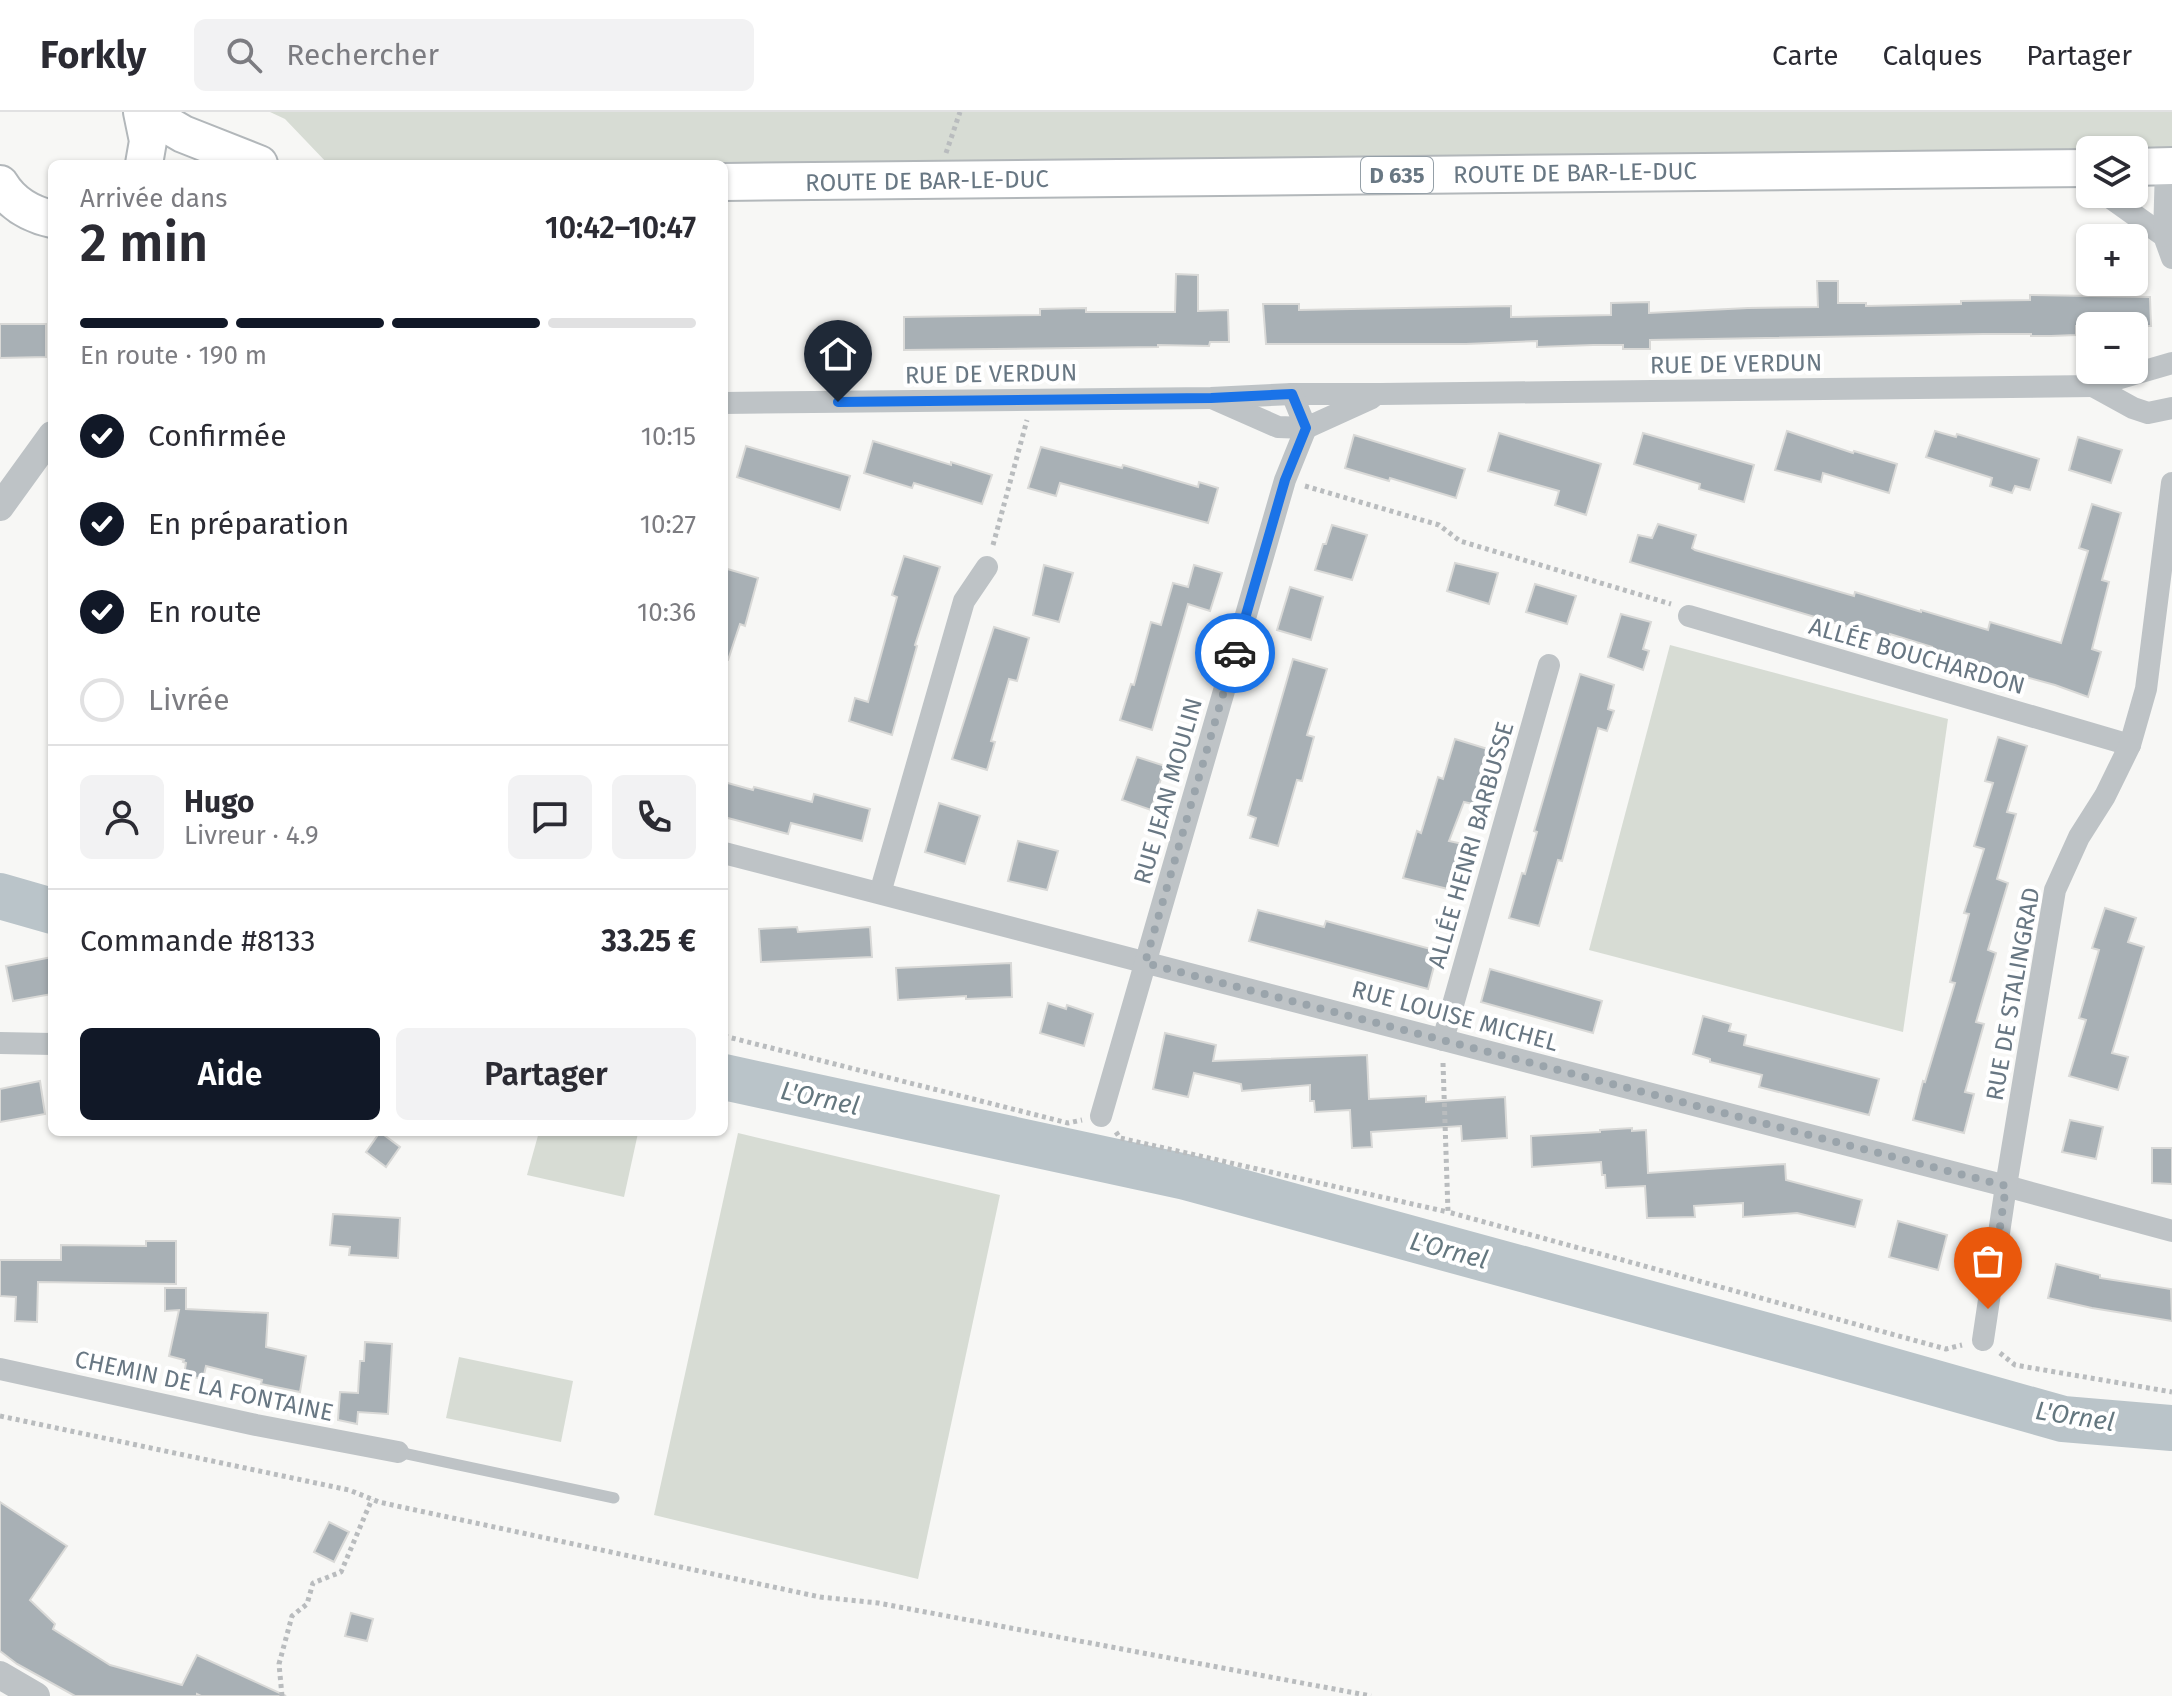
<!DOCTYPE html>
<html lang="fr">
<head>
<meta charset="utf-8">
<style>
  body { margin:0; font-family:"Fira Sans",sans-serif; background:#f2f2f3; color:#2b2b33; height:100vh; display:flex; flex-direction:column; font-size:30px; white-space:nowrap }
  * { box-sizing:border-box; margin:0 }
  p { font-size:26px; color:#7c7c81 }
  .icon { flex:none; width:44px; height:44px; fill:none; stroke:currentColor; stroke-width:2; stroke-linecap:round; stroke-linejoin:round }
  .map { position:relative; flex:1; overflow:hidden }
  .panel { position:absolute; left:48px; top:48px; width:680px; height:976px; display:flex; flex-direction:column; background:#fff; border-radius:12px; box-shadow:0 2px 6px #0004 }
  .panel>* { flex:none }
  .tools { position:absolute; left:2076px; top:24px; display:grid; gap:16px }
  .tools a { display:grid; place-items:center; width:72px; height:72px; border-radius:12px; background:#fff; box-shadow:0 2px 6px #0004; font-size:40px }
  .pin { position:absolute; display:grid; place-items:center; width:68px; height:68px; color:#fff; margin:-82px -34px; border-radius:50% 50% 50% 0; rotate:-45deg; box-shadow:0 0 8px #0007 }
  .pin .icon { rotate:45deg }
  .courier { position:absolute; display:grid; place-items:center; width:80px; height:80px; margin:-40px; border:6px solid #1a73e8; border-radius:50%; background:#fff; color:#222; box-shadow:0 2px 10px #0007 }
  .head em { font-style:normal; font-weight:600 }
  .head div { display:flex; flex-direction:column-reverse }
  .head { display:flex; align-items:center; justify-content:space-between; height:136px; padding:0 32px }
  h1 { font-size:52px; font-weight:600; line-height:60px }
  .bar { display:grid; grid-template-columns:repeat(4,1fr); gap:12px 8px; align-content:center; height:96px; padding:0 32px }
  .bar i { height:10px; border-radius:6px; background:#e1e1e2 }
  .bar .on { background:#111827 }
  .bar p { grid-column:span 4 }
  .line { display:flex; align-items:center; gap:20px; padding:0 32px; border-top:2px solid #e1e1e2 }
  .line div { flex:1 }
  .round { display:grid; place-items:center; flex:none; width:84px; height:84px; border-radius:12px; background:#f2f2f3 }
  ol { padding:0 32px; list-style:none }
  li { display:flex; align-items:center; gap:24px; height:88px }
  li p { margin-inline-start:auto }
  li .icon { padding:8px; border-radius:50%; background:#111827; color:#fff; stroke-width:4 }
  li:last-child { color:#7c7c81 }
  li i { width:44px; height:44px; border:4px solid #e1e1e2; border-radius:50% }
  .button { display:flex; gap:16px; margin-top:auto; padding:16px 32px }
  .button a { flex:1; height:92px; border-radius:12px; background:#111827; color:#fff; font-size:32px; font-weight:600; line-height:92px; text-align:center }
  .button a+a { background:#f2f2f3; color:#2b2b33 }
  header { display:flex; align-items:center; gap:48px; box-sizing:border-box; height:112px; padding:0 40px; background:#fff; border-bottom:2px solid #e1e1e2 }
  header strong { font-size:38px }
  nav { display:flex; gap:44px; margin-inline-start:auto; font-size:28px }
  .search { width:560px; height:72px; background:#f2f2f3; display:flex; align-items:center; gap:20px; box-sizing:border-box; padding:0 28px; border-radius:12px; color:#7c7c81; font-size:30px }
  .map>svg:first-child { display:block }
  .green { fill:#d7dcd4 }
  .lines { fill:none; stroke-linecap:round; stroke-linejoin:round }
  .river { stroke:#bac4c9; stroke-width:46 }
  .building { fill:#a8b0b5; stroke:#d9d9d7; stroke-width:2 }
  .primary-casing { stroke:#b2b7ba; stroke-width:40 }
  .path { stroke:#b9bcbe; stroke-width:5; stroke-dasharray:4 4; stroke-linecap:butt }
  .service { stroke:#bec3c6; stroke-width:11 }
  .minor { stroke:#bec3c6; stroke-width:22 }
  .tertiary { stroke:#bec3c6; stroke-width:28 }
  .primary { stroke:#fff; stroke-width:36 }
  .done { stroke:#9aa4ab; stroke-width:8; stroke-dasharray:0 14.4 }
  .route { stroke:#1a73e8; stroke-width:10 }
  .labels { text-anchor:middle; stroke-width:8; stroke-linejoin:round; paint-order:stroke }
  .shield { fill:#fff; stroke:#95a0a8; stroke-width:2 }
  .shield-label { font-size:22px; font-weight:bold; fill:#687783 }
  .street-label { font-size:24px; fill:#687783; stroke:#fff }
  .water-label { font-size:26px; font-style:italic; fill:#64777f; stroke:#fff }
</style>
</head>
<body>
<header>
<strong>Forkly</strong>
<div class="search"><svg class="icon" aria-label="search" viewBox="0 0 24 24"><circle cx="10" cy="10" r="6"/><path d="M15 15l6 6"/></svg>Rechercher</div>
<nav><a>Carte</a><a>Calques</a><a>Partager</a></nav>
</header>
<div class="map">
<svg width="2172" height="1584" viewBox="0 0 2172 1584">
  <rect width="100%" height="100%" fill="#f7f7f5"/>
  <!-- green -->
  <g class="green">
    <path d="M 270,0 L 2172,0 L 2172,73 L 2134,73 L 2134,38 L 2090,38 L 2090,74 L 724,52 L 328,52 L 285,7 Z"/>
    <path d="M 1670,533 L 1948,607 L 1903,920 L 1589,838 Z"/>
    <path d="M 539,1020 L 638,1021 L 624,1085 L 527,1063 Z"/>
    <path d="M 738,1021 L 1000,1083 L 918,1467 L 654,1403 Z"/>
    <path d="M 459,1245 L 573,1269 L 561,1330 L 446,1306 Z"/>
  </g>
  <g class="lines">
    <!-- river -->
    <g class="river">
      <path d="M 0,784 L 52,799"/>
      <path d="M 724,965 L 1186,1065 L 1815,1237 L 2063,1307 L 2172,1316"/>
    </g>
  </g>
  <!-- building -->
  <g class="building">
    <path d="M 1176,162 L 1198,163 L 1198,199 L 1228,198 L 1229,230 L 1210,230 L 1209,234 L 1158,233 L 1158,235 L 904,238 L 904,205 L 1040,203 L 1040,197 L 1086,196 L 1086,200 L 1175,200 Z"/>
    <path d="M 1817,169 L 1838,169 L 1838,191 L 1866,191 L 1866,194 L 1961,192 L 1961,189 L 2030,188 L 2030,183 L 2150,185 L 2151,214 L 2076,214 L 2076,223 L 2051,224 L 2031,224 L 2031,222 L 1983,222 L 1650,228 L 1650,237 L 1623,237 L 1623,233 L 1593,233 L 1537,235 L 1537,229 L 1466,232 L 1266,232 L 1263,192 L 1299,192 L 1299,198 L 1511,194 L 1511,205 L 1611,203 L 1611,191 L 1649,190 L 1649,201 L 1748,196 L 1818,195 Z"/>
    <path d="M 0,212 L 46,212 L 46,245 L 0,246 Z"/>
    <path d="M 1787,319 L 1853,341 L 1854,339 L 1897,352 L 1889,381 L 1823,361 L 1821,370 L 1775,358 Z"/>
    <path d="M 1935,319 L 1956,325 L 1957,322 L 2039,347 L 2030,378 L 2015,374 L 2012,381 L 1990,374 L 1992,366 L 1926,345 Z"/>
    <path d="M 1499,321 L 1601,352 L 1586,403 L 1555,393 L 1559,379 L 1488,359 Z"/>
    <path d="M 1643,321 L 1754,353 L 1744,390 L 1699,377 L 1700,372 L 1634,352 Z"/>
    <path d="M 1354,323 L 1465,357 L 1456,386 L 1390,366 L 1389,369 L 1345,356 Z"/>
    <path d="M 2078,325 L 2122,338 L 2111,371 L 2069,358 Z"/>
    <path d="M 873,329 L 951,353 L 951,350 L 992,363 L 982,392 L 914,371 L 912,376 L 864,361 Z"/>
    <path d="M 746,334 L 850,364 L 840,398 L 737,365 Z"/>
    <path d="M 1041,335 L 1122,356 L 1123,353 L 1198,375 L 1199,370 L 1218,376 L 1208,411 L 1060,371 L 1056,384 L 1028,376 Z"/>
    <path d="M 2092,392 L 2121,401 L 2102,468 L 2109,470 L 2092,537 L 2101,540 L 2088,585 L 2055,573 L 1931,539 L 1932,535 L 1890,522 L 1889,527 L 1630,450 L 1638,423 L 1652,426 L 1658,412 L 1696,423 L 1692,436 L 1695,438 L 1854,484 L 1855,480 L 1921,500 L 1921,498 L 1988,518 L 1990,510 L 2061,531 L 2088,439 L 2079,436 Z"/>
    <path d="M 1332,413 L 1367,423 L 1352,468 L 1315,458 L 1323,432 L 1326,432 Z"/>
    <path d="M 904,444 L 940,455 L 915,533 L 917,534 L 892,623 L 849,609 L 855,586 L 868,590 L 897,485 L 892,483 Z"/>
    <path d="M 1455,451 L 1498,461 L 1489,492 L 1447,479 Z"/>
    <path d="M 1044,453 L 1073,461 L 1059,510 L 1033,503 Z"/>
    <path d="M 1194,453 L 1222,461 L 1210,499 L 1188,492 L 1152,618 L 1120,608 L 1131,572 L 1134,573 L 1151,510 L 1161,513 L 1173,471 L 1188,475 Z"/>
    <path d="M 724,456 L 758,466 L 745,514 L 740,512 L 728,548 L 724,548 Z"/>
    <path d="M 1535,472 L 1576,484 L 1567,512 L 1526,500 Z"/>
    <path d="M 1290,475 L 1323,485 L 1311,528 L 1277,518 Z"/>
    <path d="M 1621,502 L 1651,510 L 1643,537 L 1649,539 L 1643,558 L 1608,545 Z"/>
    <path d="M 994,515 L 1029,526 L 1017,569 L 1009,567 L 991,629 L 995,630 L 987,658 L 952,647 Z"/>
    <path d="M 1293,547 L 1327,557 L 1307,623 L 1314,625 L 1302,669 L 1297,668 L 1278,734 L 1250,726 L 1256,706 L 1248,703 Z"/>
    <path d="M 1580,562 L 1614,573 L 1608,597 L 1614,599 L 1607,619 L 1598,616 L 1562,749 L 1558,748 L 1539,814 L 1509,806 L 1522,761 L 1525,762 L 1537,720 L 1534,719 Z"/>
    <path d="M 1998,625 L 2027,634 L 2007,700 L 2016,702 L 1997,767 L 2008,771 L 1988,838 L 1996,841 L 1976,910 L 1984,912 L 1965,980 L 1974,982 L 1964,1021 L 1913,1008 L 1923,969 L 1925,970 L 1955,871 L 1950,870 L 1969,802 L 1964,801 L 1984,737 L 1974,734 L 1993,671 L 1985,669 Z"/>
    <path d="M 1455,627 L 1494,639 L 1477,693 L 1464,690 L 1449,729 L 1463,732 L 1457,754 L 1459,755 L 1452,778 L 1403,766 L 1417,719 L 1421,721 L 1438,665 L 1443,667 Z"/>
    <path d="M 1137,645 L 1165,654 L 1151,698 L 1122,688 Z"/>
    <path d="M 724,670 L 753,678 L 754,675 L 812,690 L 814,682 L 870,697 L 862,729 L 791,711 L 788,722 L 724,705 Z"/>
    <path d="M 939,691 L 980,704 L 965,752 L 925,740 Z"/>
    <path d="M 1018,729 L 1058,739 L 1047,778 L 1008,769 Z"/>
    <path d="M 2105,796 L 2136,806 L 2128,830 L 2144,835 L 2112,941 L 2128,945 L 2118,978 L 2069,964 L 2086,908 L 2079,906 L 2099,838 L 2092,836 Z"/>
    <path d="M 1258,798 L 1324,815 L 1326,809 L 1438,839 L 1428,877 L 1249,829 Z"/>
    <path d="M 797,815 L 798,820 L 870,815 L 872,845 L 761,850 L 759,817 Z"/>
    <path d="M 52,845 L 52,882 L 13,889 L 6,854 Z"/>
    <path d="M 1011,851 L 1012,885 L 966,887 L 966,884 L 898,888 L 896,856 Z"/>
    <path d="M 1490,857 L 1602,889 L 1593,921 L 1481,890 Z"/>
    <path d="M 1048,891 L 1066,897 L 1067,893 L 1093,902 L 1084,934 L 1040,921 Z"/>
    <path d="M 1703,904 L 1731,912 L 1729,919 L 1746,923 L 1744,933 L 1879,967 L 1869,1003 L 1759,975 L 1762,963 L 1710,950 L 1710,947 L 1693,942 Z"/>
    <path d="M 1165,921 L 1216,933 L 1213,949 L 1367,943 L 1369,987 L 1426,984 L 1426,990 L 1505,985 L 1507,1026 L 1462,1029 L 1461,1014 L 1371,1020 L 1372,1035 L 1352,1036 L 1350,998 L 1315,1000 L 1314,989 L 1310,989 L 1310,973 L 1242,979 L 1241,972 L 1194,961 L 1188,985 L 1153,977 Z"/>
    <path d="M 40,969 L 45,1002 L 0,1010 L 0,977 Z"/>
    <path d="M 2070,1008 L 2103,1015 L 2096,1047 L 2062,1040 Z"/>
    <path d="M 1632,1016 L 1632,1019 L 1646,1018 L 1648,1061 L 1785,1052 L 1786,1068 L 1862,1088 L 1855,1115 L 1797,1101 L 1743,1105 L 1743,1091 L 1694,1094 L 1695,1105 L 1647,1106 L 1645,1074 L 1606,1076 L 1605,1063 L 1602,1063 L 1601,1050 L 1532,1055 L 1531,1024 L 1600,1020 L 1600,1018 Z"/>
    <path d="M 380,1020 L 400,1035 L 386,1055 L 366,1040 Z"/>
    <path d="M 2152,1036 L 2172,1036 L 2172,1072 L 2152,1071 Z"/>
    <path d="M 333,1102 L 400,1106 L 398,1146 L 349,1143 L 350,1135 L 330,1133 Z"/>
    <path d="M 1898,1109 L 1947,1123 L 1938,1158 L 1889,1145 Z"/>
    <path d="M 146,1129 L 176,1129 L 176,1172 L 38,1170 L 37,1210 L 15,1209 L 16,1185 L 0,1184 L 0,1148 L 61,1148 L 61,1133 L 146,1134 Z"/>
    <path d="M 2056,1152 L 2100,1163 L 2100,1166 L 2171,1177 L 2172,1209 L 2092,1196 L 2048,1186 Z"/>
    <path d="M 165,1176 L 186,1176 L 186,1197 L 268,1201 L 266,1235 L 306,1244 L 300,1280 L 261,1272 L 262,1268 L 206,1254 L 203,1267 L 184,1263 L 186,1251 L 183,1250 L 184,1248 L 169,1244 L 179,1198 L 165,1199 Z"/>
    <path d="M 365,1230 L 392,1232 L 388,1302 L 358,1300 L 357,1312 L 338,1308 L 340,1280 L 358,1281 L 360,1249 L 364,1249 Z"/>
    <path d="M 0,1390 L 67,1434 L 30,1488 L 55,1512 L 53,1517 L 110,1553 L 182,1573 L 197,1543 L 286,1584 L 201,1584 L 197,1582 L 197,1584 L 75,1584 L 17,1552 L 0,1539 Z"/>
    <path d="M 329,1410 L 349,1420 L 334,1450 L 314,1440 Z"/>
    <path d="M 351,1501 L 373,1507 L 367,1529 L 345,1524 Z"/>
  </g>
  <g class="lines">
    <defs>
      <g id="primary">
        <path d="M 142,0 L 148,29 L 144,52"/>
        <path d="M 145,0 L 183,22 L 259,52"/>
        <path d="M 2134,55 L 2172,54"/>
        <path d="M 724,70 L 2090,56"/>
        <path d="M 0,72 C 12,92 30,102 52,107"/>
      </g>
    </defs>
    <!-- primary casing -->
    <use href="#primary" class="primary-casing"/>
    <!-- path -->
    <g class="path">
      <path d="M 946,41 L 960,0"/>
      <path d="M 1305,374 L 1439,413 L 1460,429 L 1671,492"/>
      <path d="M 993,433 L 1027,308"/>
      <path d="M 724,924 L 1068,1011 L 1082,1008"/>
      <path d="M 1443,951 L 1448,1100 L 1946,1237 L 1962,1233"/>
      <path d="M 1116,1020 L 1120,1026 L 1448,1100"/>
      <path d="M 2000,1241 L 2015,1253 L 2172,1280"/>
      <path d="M 0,1304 L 349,1378 L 379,1390 L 406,1396 L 820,1485 L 878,1491 L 1371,1584"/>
      <path d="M 282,1584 L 279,1552 L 292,1504 L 307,1492 L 313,1471 L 341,1460 L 372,1387"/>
    </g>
    <!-- service -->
    <path class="service" d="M 398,1340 L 614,1386"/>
    <!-- minor -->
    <g class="minor">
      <path d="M 2105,82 L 2164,124 L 2172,146"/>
      <path d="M 2164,124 L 2166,55"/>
      <path d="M 2093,274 L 2133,296 L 2148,301 L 2172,296"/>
      <path d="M 1214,287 L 1278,315 L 1306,316 L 1372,286"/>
      <path d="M 724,291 L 1211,286 L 1292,282 L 1380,282 L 2093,274 L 2172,251"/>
      <path d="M 1689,504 L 2130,633"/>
      <path d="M 724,741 L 2006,1074 L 2172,1119"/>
      <path d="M 880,781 L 964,489 L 987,455"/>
      <path d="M 1443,928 L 1549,553"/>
      <path d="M 0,931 L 52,932"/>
      <path d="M 1101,1004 L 1285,368 L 1306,316 L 1292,282"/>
      <path d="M 1983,1228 L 2006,1074 L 2055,778 L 2079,725 L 2105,684 L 2130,633 L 2146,577 L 2172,371"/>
      <path d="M 0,1257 L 256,1313 L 398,1340"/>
    </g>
    <!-- tertiary -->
    <g class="tertiary">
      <path d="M 0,395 L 52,323"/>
      <path d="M 0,1563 L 36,1584"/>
    </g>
    <!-- primary -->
    <use href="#primary" class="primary"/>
  </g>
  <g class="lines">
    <!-- done -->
    <path class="done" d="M 1235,541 L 1145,851 L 2006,1074 L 1988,1197"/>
    <!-- route -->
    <path class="route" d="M 838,290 L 1211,286 L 1292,282 L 1306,316 L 1285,368 L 1235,541"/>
  </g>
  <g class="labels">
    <!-- shield labels -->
    <rect class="shield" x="1361" y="45" width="72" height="36" rx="6"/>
    <g class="shield-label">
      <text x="1397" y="71">D 635</text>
    </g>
    <!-- street labels -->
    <g class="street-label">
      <text transform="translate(1575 61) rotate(-1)" y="8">ROUTE DE BAR-LE-DUC</text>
      <text transform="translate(927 69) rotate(-1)" y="8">ROUTE DE BAR-LE-DUC</text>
      <text transform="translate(1736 252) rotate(-1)" y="8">RUE DE VERDUN</text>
      <text transform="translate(991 262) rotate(-1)" y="8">RUE DE VERDUN</text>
      <text transform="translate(1917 544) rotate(16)" y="8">ALLÉE BOUCHARDON</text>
      <text transform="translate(1168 679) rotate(-74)" y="8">RUE JEAN MOULIN</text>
      <text transform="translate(1471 733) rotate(-74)" y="8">ALLÉE HENRI BARBUSSE</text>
      <text transform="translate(2013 882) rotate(-80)" y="8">RUE DE STALINGRAD</text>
      <text transform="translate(1455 904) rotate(15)" y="8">RUE LOUISE MICHEL</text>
      <text transform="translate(204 1274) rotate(12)" y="8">CHEMIN DE LA FONTAINE</text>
    </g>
    <!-- water labels -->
    <g class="water-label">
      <text transform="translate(820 986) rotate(12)" y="9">L'Ornel</text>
      <text transform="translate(1449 1138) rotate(15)" y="9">L'Ornel</text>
      <text transform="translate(2075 1304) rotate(9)" y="9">L'Ornel</text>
    </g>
  </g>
</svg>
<div class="tools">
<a><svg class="icon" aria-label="layers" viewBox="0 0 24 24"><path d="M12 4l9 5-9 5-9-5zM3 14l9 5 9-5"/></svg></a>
<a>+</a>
<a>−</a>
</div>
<div class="pin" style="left:1988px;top:1197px;background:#ea580c"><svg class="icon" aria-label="bag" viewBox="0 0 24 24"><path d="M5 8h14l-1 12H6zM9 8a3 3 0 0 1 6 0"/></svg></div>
<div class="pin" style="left:838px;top:290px;background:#1f2937"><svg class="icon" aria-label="home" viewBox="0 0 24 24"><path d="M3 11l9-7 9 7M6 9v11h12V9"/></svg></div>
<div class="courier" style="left:1235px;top:541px"><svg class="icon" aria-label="car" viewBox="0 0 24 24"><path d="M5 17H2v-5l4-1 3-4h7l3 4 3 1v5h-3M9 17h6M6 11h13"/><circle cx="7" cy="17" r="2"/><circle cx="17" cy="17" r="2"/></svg></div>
<section class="panel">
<div class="head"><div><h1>2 min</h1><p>Arrivée dans</p></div><em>10:42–10:47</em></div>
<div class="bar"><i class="on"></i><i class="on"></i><i class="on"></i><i></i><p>En route · 190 m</p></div>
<ol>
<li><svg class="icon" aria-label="check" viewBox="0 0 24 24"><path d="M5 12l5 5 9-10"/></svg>Confirmée<p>10:15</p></li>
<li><svg class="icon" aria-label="check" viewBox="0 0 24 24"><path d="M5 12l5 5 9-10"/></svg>En préparation<p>10:27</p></li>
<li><svg class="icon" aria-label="check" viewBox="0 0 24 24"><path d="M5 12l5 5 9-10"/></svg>En route<p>10:36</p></li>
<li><i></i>Livrée</li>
</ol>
<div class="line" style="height:144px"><a class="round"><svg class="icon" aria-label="person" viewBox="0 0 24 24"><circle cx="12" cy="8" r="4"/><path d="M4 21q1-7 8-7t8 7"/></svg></a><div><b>Hugo</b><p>Livreur · 4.9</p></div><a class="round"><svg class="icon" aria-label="chat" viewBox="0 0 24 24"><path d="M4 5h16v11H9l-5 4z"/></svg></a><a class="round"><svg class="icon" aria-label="phone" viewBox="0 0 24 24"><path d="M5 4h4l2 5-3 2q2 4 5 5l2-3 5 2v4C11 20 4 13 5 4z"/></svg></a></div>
<div class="line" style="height:104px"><div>Commande #8133</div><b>33.25 €</b></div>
<div class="button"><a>Aide</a><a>Partager</a></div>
</section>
</div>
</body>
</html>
